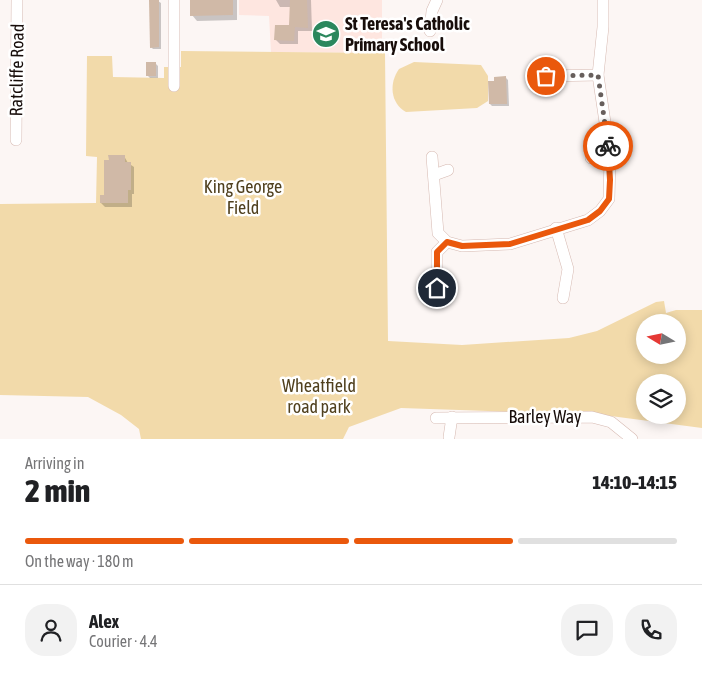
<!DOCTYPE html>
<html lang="en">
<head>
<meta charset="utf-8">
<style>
  body { margin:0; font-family:"Asap Condensed",sans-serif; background:#f2f2f2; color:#202124; height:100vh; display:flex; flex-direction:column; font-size:19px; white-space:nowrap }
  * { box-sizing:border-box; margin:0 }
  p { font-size:16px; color:#757577 }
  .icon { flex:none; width:28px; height:28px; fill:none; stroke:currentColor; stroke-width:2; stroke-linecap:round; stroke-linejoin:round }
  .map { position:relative; height:439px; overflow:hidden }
  .details { display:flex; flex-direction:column; background:#fff; flex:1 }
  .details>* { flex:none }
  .needle { width:32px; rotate:280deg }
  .fabs { position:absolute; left:636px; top:314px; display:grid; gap:10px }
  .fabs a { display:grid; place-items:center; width:50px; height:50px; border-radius:50%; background:#fff; box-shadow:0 2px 12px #0003; font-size:25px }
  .pin { position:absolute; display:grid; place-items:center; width:42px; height:42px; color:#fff; margin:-21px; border:2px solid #fff; border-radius:50%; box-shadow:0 1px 5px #0007 }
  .courier { position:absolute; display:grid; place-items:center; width:50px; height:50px; margin:-25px; border:4px solid #ea580c; border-radius:50%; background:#fff; color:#222; box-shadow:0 1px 6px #0007 }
  .overview em { font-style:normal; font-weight:800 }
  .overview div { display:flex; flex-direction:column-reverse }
  .overview { display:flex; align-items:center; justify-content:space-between; height:85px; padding:0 25px }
  h1 { font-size:32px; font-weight:800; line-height:38px }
  .bar { display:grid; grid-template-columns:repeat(4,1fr); gap:8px 5px; align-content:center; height:60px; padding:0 25px }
  .bar i { height:6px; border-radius:4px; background:#e0e0e0 }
  .bar .current { background:#ea580c }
  .bar p { grid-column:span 4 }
  .line { display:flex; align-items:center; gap:12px; padding:0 25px; border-top:1px solid #e0e0e0 }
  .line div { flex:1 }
  .round { display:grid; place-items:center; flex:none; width:52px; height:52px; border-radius:20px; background:#f2f2f2 }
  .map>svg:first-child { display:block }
  .built { fill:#fee6e0 }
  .green { fill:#f2daaa; fill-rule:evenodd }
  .shadow { fill:#0003 }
  .building { fill:#d0b9a7 }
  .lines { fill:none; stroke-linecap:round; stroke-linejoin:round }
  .minor-casing { stroke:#d6b9b1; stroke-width:12 }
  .minor { stroke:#fff; stroke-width:11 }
  .done { stroke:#675f5c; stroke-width:5; stroke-dasharray:0 9 }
  .route { stroke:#ea580c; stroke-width:6 }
  .labels { text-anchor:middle; stroke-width:5; stroke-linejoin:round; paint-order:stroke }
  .poi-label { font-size:18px; font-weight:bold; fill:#170d0a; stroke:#fff; text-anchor:start }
  .street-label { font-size:18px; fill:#170d0a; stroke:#fff }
  .park-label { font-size:18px; fill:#50401e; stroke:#fff }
</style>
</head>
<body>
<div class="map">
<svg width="702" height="439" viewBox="0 0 702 439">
  <rect width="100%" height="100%" fill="#fcf6f4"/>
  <!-- built -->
  <path class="built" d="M 239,0 L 382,0 L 382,53 L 271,52 L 269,16 L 239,15 Z"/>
  <!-- green -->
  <g class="green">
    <path d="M 181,51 L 385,53 L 388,341 L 462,345 L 569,338 L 597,331 L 656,302 L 664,301 L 666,313 L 676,310 L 702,310 L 702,428 L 603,415 L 401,408 L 349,427 L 343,439 L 141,439 L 139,429 L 121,415 L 88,397 L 0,395 L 0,204 L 96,203 L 97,157 L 86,156 L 87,56 L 112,56 L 113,77 L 164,78 L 164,67 L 181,67 ZM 645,322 L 678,322 L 678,355 L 645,355 ZM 645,382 L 678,382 L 678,415 L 645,415 Z"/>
    <path d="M 414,62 L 481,65 L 488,76 L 488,101 L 477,108 L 406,112 C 390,103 389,83 399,69 Z"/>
  </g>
  <!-- shadow -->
  <g class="shadow">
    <path d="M 192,0 L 237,0 L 237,20 L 197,21 L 192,15 Z"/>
    <path d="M 276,0 L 311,0 L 312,31 L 298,31 L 298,44 L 280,44 L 276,40 L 291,27 L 291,7 L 280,7 Z"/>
    <path d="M 158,1 L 161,3 L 161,49 L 153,49 L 151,47 Z"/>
    <path d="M 155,63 L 158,66 L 158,78 L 150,78 L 147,75 Z"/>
    <path d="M 506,78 L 508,80 L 509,106 L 492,106 L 490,104 Z"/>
    <path d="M 124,156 L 128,163 L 134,167 L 134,194 L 132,194 L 132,207 L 105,207 L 101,203 Z"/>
  </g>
  <!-- building -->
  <g class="building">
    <path d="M 149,0 L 159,0 L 159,47 L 150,48 Z"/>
    <path d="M 190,0 L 233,0 L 233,15 L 190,16 Z"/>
    <path d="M 290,0 L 307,0 L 308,28 L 295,27 L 294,41 L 274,40 L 275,25 L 289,25 Z"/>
    <rect x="146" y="62" width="10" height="14"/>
    <path d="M 506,76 L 507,104 L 489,104 L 488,81 L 494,81 L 494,77 Z"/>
    <path d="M 108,155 L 125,155 L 125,162 L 131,162 L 131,190 L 128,190 L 128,203 L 100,203 L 100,195 L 104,195 L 104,160 L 109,160 Z"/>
  </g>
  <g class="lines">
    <defs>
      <g id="minor">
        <path d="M 174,0 L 174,86"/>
        <path d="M 430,31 L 432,11 L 437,0"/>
        <path d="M 546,76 L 598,75"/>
        <path d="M 16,140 L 17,0"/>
        <path d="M 432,157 L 438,233 L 447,242 L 462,246 L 510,244 L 588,220 L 600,211 L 609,199 L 610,156 L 598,75 L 603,27 L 603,0"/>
        <path d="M 591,158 L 610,156"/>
        <path d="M 434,175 L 448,170"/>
        <path d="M 556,228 L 568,269 L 563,298"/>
        <path d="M 437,288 L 437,252 L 447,242"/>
        <path d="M 436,418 L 592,417 L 611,422 L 632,439"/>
        <path d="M 449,437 L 452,417"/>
      </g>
    </defs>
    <!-- minor casing -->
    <use href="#minor" class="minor-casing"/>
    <!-- minor -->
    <use href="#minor" class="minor"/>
  </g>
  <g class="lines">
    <!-- done -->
    <path class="done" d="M 546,76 L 598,75 L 608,146"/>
    <!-- route -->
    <path class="route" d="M 437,288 L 437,252 L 447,242 L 462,246 L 510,244 L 588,220 L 600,211 L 609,199 L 610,180 L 608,146"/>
  </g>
  <!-- icons -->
  <defs>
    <symbol id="school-disc" viewBox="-11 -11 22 22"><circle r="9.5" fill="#2b875d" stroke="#fff"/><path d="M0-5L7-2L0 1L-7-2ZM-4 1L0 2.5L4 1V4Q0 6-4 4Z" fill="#fff"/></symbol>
  </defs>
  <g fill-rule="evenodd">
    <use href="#school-disc" x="310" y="18" width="32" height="32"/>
  </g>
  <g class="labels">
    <!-- poi labels -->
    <g class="poi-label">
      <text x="345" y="30">St Teresa's Catholic<tspan x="345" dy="21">Primary School</tspan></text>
    </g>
    <!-- street labels -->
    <g class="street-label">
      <text transform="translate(17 70) rotate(-89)" y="6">Ratcliffe Road</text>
      <text x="545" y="423">Barley Way</text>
    </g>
    <!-- park labels -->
    <g class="park-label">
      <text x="243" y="193">King George<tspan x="243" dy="21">Field</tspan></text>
      <text x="319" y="392">Wheatfield<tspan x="319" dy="21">road park</tspan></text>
    </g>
  </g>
</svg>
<div class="fabs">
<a><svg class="needle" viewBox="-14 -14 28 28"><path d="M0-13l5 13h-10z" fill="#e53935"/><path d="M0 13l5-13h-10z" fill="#757577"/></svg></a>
<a><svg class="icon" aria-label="layers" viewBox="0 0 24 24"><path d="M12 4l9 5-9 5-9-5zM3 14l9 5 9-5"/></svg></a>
</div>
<div class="pin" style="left:546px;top:76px;background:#ea580c"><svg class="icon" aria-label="bag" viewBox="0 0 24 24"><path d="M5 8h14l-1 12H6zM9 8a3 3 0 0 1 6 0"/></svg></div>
<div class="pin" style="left:437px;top:288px;background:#1f2937"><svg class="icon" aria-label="home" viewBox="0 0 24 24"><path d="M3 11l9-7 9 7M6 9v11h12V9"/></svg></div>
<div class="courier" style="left:608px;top:146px"><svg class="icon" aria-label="bike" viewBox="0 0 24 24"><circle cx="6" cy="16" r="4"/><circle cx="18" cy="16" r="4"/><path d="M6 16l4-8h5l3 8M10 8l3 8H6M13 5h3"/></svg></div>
</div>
<section class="details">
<div class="overview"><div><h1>2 min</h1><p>Arriving in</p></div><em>14:10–14:15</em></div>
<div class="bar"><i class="current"></i><i class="current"></i><i class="current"></i><i></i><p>On the way · 180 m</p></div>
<div class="line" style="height:90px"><a class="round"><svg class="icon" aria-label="person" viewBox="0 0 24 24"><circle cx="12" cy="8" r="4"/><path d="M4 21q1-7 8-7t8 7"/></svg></a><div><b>Alex</b><p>Courier · 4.4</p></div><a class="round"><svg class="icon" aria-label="chat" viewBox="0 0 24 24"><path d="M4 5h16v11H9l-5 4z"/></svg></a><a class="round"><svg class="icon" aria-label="phone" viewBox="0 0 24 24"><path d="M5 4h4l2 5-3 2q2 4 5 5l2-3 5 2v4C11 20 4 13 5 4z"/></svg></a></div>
</section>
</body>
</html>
